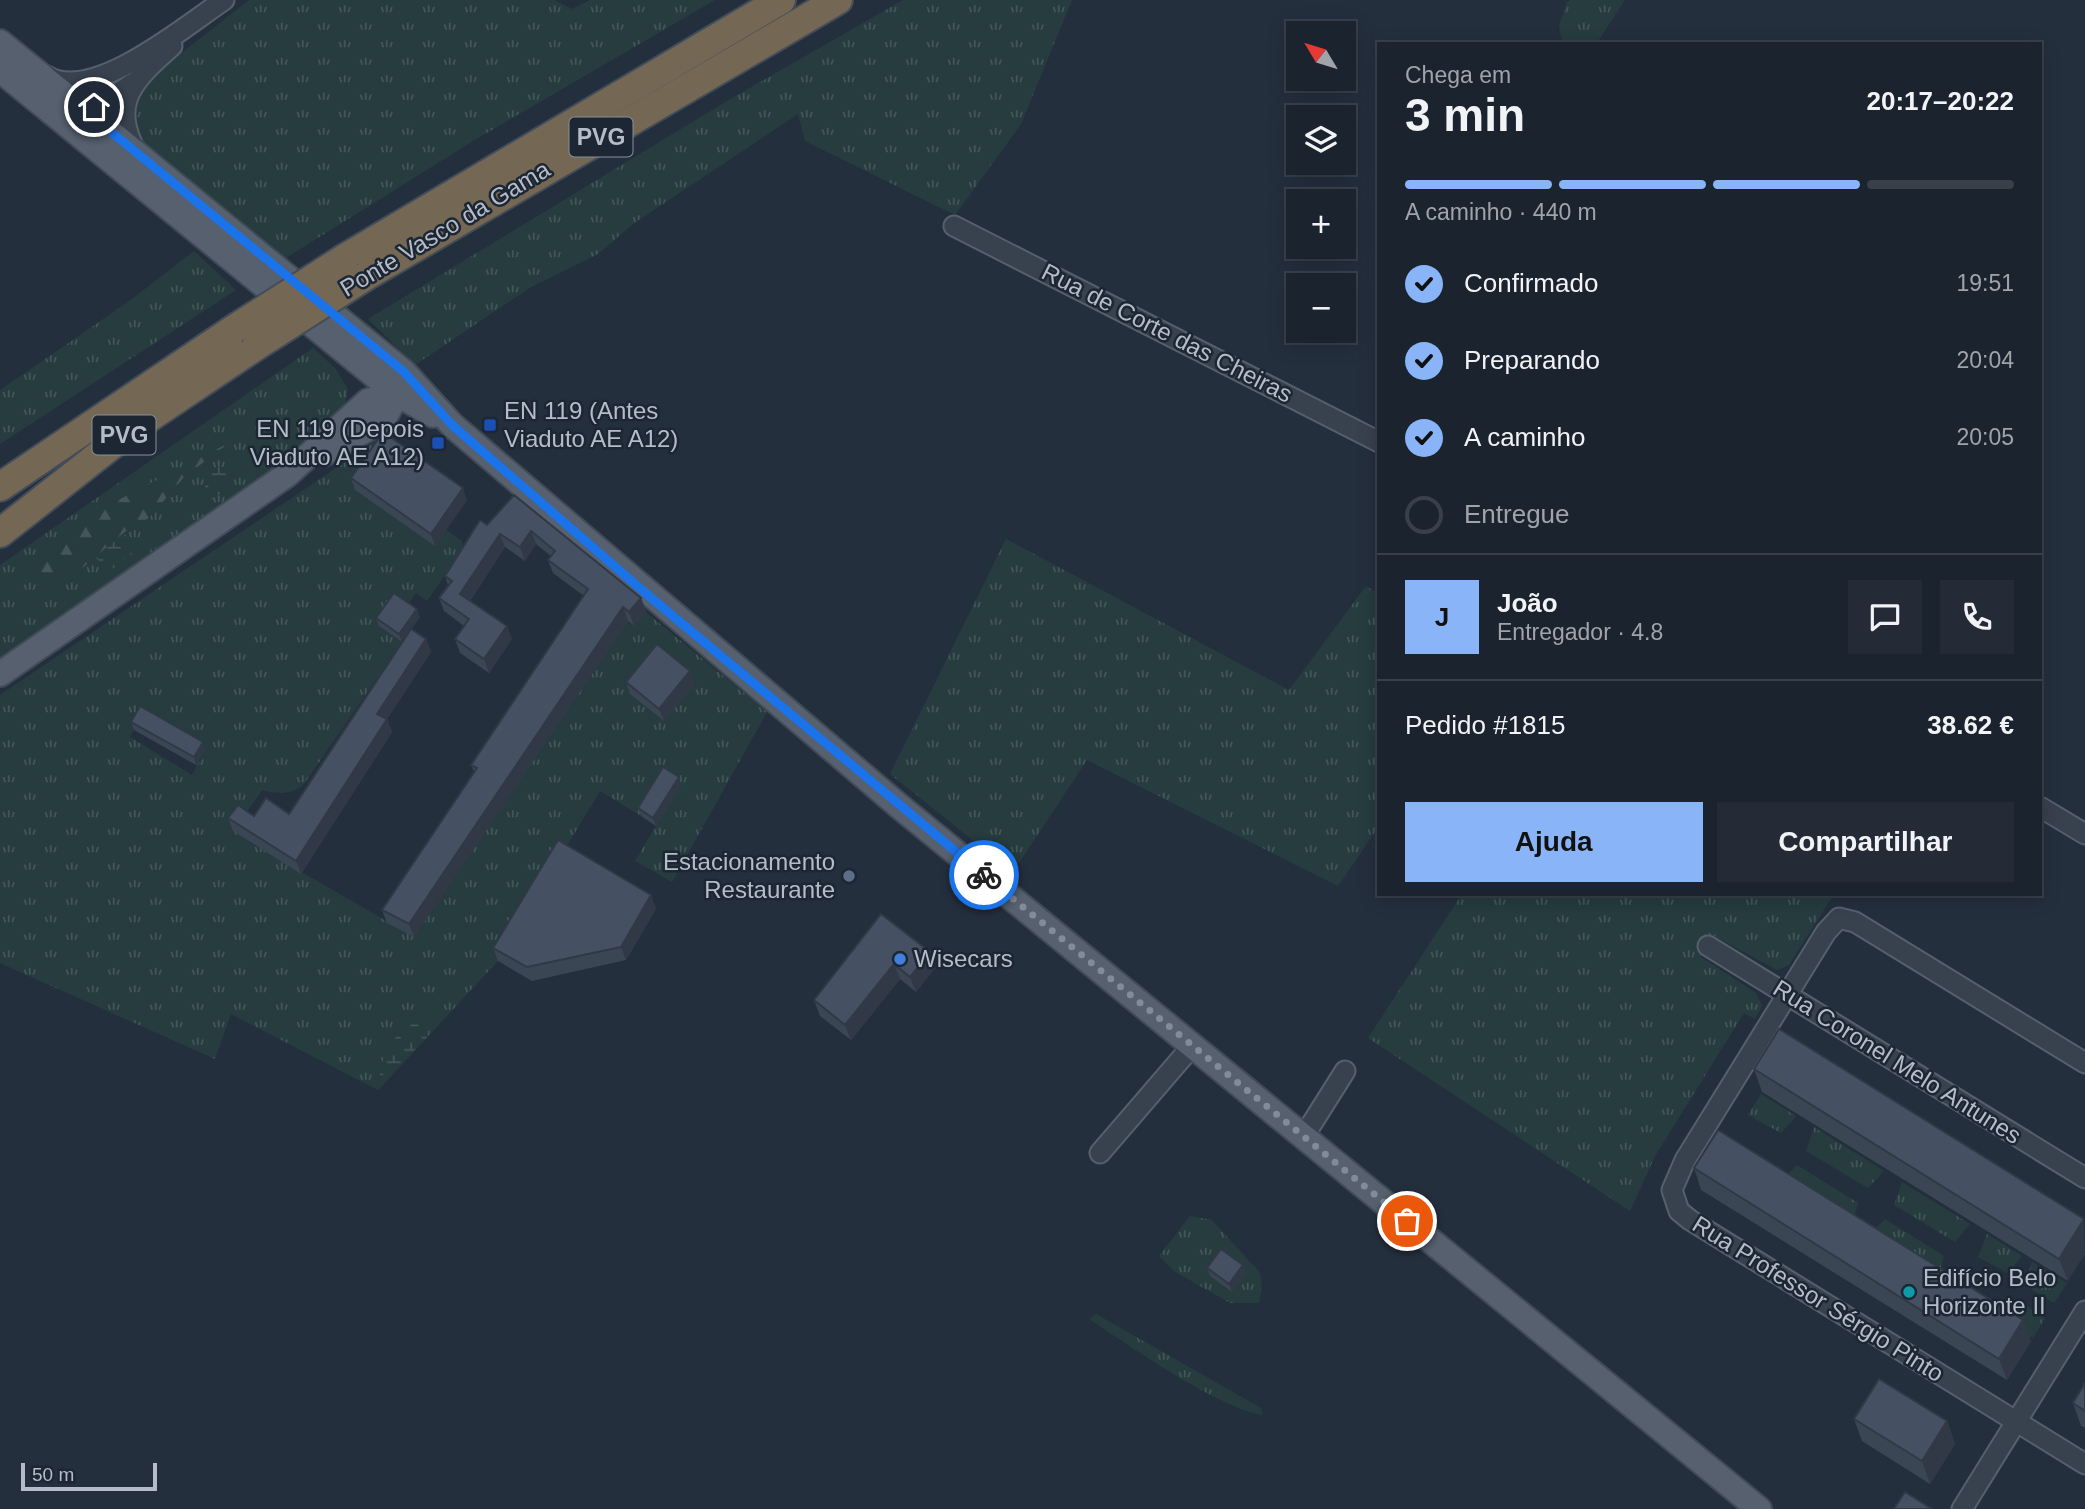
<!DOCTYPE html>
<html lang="pt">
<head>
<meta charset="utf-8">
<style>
  body { margin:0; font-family:Arial,sans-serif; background:#242b36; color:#f1f3f6; height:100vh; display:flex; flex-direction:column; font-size:26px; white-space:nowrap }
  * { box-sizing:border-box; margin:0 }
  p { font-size:23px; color:#a0a4aa }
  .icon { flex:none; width:38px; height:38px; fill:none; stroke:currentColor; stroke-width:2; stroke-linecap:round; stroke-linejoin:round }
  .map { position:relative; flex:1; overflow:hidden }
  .panel { position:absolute; left:1377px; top:42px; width:665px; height:854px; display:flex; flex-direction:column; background:#1b232e; border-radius:0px; box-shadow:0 4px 18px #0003,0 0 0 2px #39404a }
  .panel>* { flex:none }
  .needle { width:46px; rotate:308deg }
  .fabs { position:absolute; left:1286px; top:21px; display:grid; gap:14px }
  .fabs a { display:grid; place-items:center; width:70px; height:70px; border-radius:0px; background:#1b232e; box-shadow:0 4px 18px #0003,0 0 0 2px #39404a; font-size:35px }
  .scale { position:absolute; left:21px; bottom:18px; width:136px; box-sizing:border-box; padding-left:7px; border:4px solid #b4bcc9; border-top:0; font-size:19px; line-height:24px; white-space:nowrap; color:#b4bcc9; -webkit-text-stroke:5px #1d2633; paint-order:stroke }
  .pin { position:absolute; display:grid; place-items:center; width:60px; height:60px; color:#fff; margin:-30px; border:4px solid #fff; border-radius:50%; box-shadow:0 2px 7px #0007 }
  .courier { position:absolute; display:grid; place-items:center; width:70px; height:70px; margin:-35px; border:5px solid #1a73e8; border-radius:50%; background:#fff; color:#222; box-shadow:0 2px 9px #0007 }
  .overview em { font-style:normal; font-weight:700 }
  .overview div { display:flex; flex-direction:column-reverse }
  .overview { display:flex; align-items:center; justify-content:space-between; height:119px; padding:0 28px }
  h1 { font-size:46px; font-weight:700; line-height:52px }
  .bar { display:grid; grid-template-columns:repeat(4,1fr); gap:10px 7px; align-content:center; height:84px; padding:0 28px }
  .bar i { height:9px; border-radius:5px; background:#39404a }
  .bar .active { background:#8ab4f8 }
  .bar p { grid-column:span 4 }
  .line { display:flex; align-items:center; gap:18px; padding:0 28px; border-top:2px solid #39404a }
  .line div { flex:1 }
  .round { display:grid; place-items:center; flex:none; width:74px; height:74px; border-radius:0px; background:#242b36 }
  ol { padding:0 28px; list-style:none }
  li { display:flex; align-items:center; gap:21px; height:77px }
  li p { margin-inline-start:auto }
  li .icon { padding:7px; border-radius:50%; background:#8ab4f8; color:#111; stroke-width:4 }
  li:last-child { color:#a0a4aa }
  li i { width:38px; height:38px; border:4px solid #39404a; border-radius:50% }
  .button { display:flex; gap:14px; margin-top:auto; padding:14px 28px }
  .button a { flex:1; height:80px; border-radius:0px; background:#8ab4f8; color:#111; font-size:28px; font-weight:700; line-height:80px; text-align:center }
  .button a+a { background:#242b36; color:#f1f3f6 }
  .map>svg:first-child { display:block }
  .grass { fill:url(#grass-tufts); fill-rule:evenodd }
  .forest { fill:url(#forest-firs) }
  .wetland { fill:url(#wetland-marsh) }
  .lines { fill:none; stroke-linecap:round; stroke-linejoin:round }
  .minor-casing { stroke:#565f6c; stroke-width:23 }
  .major-casing { stroke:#414a57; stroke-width:28 }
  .highway-casing { stroke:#434c59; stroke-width:32 }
  .minor { stroke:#38414e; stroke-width:19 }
  .major { stroke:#56606e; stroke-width:24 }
  .highway { stroke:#746855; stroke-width:28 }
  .highway-bridge-casing { stroke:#434c59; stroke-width:32; stroke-linecap:butt }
  .highway-bridge { stroke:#746855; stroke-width:28 }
  .wall { fill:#3b4654 }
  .shaded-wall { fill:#303945 }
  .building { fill:#455162; stroke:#303945; stroke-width:2 }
  .done { stroke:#828b98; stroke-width:7; stroke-dasharray:0 12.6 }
  .route { stroke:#1a73e8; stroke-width:9 }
  .transit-dot { fill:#1a4fb4; stroke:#1d2633; stroke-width:2.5 }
  .service-dot { fill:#5c6f8a; stroke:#1d2633; stroke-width:2.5 }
  .shop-dot { fill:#3f7fe0; stroke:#1d2633; stroke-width:2.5 }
  .culture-dot { fill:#0f9aa8; stroke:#1d2633; stroke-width:2.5 }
  .labels { text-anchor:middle; stroke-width:5; stroke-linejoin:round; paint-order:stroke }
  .shield { fill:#1d2633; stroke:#878f9c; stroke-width:2 }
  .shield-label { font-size:23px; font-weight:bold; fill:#b4bcc9 }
  .street-label { font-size:24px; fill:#b4bcc9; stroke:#1d2633 }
  .poi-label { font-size:24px; fill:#b4bcc9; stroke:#1d2633; text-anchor:start }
</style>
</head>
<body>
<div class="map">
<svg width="2085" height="1509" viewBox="0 0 2085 1509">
  <defs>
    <pattern id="grass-tufts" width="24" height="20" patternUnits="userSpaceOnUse" patternTransform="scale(1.75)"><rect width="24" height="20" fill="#263c3f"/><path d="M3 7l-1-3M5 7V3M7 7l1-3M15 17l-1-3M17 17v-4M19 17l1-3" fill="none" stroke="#435659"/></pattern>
    <pattern id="forest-firs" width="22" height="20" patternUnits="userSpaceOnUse" patternTransform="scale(1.75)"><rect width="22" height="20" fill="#263c3f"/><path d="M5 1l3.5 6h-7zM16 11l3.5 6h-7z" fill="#435659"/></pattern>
    <pattern id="wetland-marsh" width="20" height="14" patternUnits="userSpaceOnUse" patternTransform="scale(1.75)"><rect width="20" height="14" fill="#263c3f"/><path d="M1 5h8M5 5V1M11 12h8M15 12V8" fill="none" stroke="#435659"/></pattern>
  </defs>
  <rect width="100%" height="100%" fill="#242f3e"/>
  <!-- grass -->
  <g class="grass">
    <path d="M 249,0 L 554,0 L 572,9 L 590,0 L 715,0 L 473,141 L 273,266 L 138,156 L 130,108 L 147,80 Z"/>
    <path d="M 903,0 L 1072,0 L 1021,124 L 955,215 L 805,141 L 798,114 L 633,224 L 598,254 L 531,287 L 415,365 L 368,319 L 722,104 Z"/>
    <path d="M 1570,0 L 1625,0 L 1596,44 L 1562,44 L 1559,26 L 1567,2 Z"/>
    <path d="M 194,251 L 236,290 L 0,444 L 0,390 L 128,302 Z"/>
    <path d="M 313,348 L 335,368 L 348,389 L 345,406 L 319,439 L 129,569 L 0,664 L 0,565 Z"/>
    <path d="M 376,441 L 387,444 L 355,490 L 435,545 L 446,530 L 462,541 L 464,548 L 427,601 L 416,593 L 406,607 L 379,626 L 402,642 L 304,784 C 292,795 278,794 262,790 L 234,831 L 248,841 L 414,937 L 627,622 L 634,626 L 646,612 L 767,712 L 672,882 L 635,861 L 681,784 L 641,816 L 600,791 L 498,961 L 378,1090 L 231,1014 L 215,1059 L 0,963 L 0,695 ZM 143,714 L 205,749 L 192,775 L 130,737 Z"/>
    <path d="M 1006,539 L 1289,690 L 1366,586 L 1379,594 L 1379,826 L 1338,886 L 1087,760 L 1013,872 L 890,774 Z"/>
    <path d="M 1462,894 L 1834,894 L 1789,965 L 1777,970 L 1714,936 L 1701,957 L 1756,993 L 1762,1006 L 1755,1019 L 1744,1013 L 1655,1156 L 1630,1211 L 1368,1038 Z"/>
    <path d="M 1761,1094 L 1796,1116 L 1781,1133 L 1748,1115 Z"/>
    <path d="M 1814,1127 L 1884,1171 L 1868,1188 L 1806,1151 Z"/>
    <path d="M 1797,1165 L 1858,1203 L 1851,1226 L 1780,1182 Z"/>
    <path d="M 1902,1182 L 1970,1224 L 1955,1242 L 1894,1205 Z"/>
    <path d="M 1190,1216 L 1212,1220 L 1260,1273 L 1262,1287 L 1259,1303 L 1230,1303 L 1174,1271 L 1159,1256 Z"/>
    <path d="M 1885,1219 L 1944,1256 L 1937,1280 L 1868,1237 Z"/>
    <path d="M 1987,1234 L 2022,1256 L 2008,1273 L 1978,1257 Z"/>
    <path d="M 2032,1262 L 2067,1283 L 2054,1303 L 2024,1285 Z"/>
    <path d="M 2015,1299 L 2045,1318 L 2033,1338 L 1998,1317 Z"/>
    <path d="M 1096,1314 L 1261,1408 L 1263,1415 C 1218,1408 1130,1346 1089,1319 Z"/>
  </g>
  <!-- forest -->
  <path class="forest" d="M 229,443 L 184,477 L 149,518 L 127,530 L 81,569 L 65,576 L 40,572 L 51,549 L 83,518 Z"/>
  <!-- wetland -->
  <g class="wetland">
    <path d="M 219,467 L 225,467 L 231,478 L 221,493 L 210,500 L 204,492 L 207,477 Z"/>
    <path d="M 124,533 L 130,541 L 133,553 L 114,568 L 104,567 L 96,558 Z"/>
    <path d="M 424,1017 L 443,1020 L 378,1090 C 382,1049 389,1037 424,1017 Z"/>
  </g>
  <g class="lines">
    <defs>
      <g id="minor">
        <path d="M 47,76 C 93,104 185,26 224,0"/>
        <path d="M 72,108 L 104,103 L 133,83"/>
        <path d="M 136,152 C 109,101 135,79 172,46"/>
        <path d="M 954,226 L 1379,442"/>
        <path d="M 2040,807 L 2085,834"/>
        <path d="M 1708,946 L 2085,1178"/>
        <path d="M 2085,1063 L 1855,922 L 1839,918 L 1826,932 L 1685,1160 L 1672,1190 L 1679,1211 L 1690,1220 L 2085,1464"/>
        <path d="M 1304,1136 L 1345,1071"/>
        <path d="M 1100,1153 L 1193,1045"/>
        <path d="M 1962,1509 L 2085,1311"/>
      </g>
      <g id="major">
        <path d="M 0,42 L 404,372 L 452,425 L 899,806 L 1759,1509"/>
        <path d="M 0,70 L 397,394 L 433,415"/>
        <path d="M 325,453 L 383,420 L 403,385"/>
        <path d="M 0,674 L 288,474 L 368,401 L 397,394"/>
      </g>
      <g id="highway">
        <path d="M 345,258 L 781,0"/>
        <path d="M 366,276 L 838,0"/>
        <path d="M 0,487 L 234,329"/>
        <path d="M 0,533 L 132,429 L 256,346"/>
      </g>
    </defs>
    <!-- minor casing -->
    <use href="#minor" class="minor-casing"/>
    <!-- major casing -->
    <use href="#major" class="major-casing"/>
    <!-- highway casing -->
    <use href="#highway" class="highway-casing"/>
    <!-- minor -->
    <use href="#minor" class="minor"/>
    <!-- major -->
    <use href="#major" class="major"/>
    <!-- highway -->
    <use href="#highway" class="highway"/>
    <defs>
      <g id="highway-bridge">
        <path d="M 234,329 L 345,258"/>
        <path d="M 256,346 L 366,276"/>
      </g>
    </defs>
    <!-- highway-bridge casing -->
    <use href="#highway-bridge" class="highway-bridge-casing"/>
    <!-- highway-bridge -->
    <use href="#highway-bridge" class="highway-bridge"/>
  </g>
  <!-- wall -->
  <g class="wall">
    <path d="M 351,478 L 467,500 L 435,546 L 355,490 Z"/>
    <path d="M 514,495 L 641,598 L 646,612 L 634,626 L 628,621 L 414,937 L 387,923 L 382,910 L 474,772 L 471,765 L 584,596 L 553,573 L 548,560 L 551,556 L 536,544 L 525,561 L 505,547 L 470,601 L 512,639 L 489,673 L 460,653 L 455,639 L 464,626 L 444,611 L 439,598 L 448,585 L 445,576 Z"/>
    <path d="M 420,617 L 402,642 L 379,626 L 376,618 Z"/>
    <path d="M 426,639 L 431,652 L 387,719 L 392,732 L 301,874 L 233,831 L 228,818 L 289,814 Z"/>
    <path d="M 626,682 L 695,683 L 664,721 L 630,694 Z"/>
    <path d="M 131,722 L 206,749 L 196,765 L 134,730 Z"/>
    <path d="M 679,777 L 681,785 L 656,826 L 641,816 L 638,808 Z"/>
    <path d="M 651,895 L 656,909 L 626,960 L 532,981 L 498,961 L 493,948 Z"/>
    <path d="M 881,914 L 935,968 L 916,992 L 900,979 L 851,1040 L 820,1016 L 814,1000 Z"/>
    <path d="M 1754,1069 L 2084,1219 L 2068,1281 L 1762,1092 Z"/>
    <path d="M 1694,1168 L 2023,1320 L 2031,1341 L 2007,1380 L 1701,1190 Z"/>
    <path d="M 1243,1265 L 1246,1273 L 1232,1292 L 1210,1276 L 1207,1268 Z"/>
    <path d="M 2085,1383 L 2085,1428 L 2081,1426 L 2073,1403 Z"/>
    <path d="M 1854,1419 L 1947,1421 L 1955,1444 L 1930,1484 L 1862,1441 Z"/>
  </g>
  <!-- shaded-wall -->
  <g class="shaded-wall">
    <path d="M 463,488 L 467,500 L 435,546 L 431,534 Z"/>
    <path d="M 531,531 L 536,544 L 525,561 L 520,547 Z"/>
    <path d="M 500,534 L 505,547 L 465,608 L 460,594 Z"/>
    <path d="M 641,598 L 646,612 L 634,626 L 629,612 Z"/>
    <path d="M 623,607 L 628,621 L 414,937 L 409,924 Z"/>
    <path d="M 417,609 L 420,617 L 402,642 L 399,634 Z"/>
    <path d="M 507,626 L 512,639 L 489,673 L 484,659 Z"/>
    <path d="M 426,639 L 431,652 L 387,719 L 392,732 L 301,874 L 296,861 L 377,714 Z"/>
    <path d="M 690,671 L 695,683 L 664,721 L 659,709 Z"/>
    <path d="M 203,742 L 206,749 L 196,765 L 194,757 Z"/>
    <path d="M 679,777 L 681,785 L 656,826 L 653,818 Z"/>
    <path d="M 651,895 L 656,909 L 626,960 L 621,947 Z"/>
    <path d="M 930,952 L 935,968 L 916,992 L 910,977 Z"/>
    <path d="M 894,964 L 900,979 L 851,1040 L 845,1025 Z"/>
    <path d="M 2084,1219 L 2085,1254 L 2068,1281 L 2059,1259 Z"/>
    <path d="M 1243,1265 L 1246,1273 L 1232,1292 L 1229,1284 Z"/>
    <path d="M 2023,1320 L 2031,1341 L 2007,1380 L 1999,1359 Z"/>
    <path d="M 1947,1421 L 1955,1444 L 1930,1484 L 1922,1461 Z"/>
  </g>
  <!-- building -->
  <g class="building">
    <path d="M 383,432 L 463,488 L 431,534 L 351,478 Z"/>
    <path d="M 514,495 L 641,598 L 629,612 L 623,607 L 409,924 L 382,910 L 477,768 L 471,765 L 588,589 L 548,560 L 555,551 L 531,531 L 520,547 L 500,534 L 460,594 L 507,626 L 484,659 L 455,639 L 469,619 L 439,598 L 452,581 L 445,576 L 480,520 L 487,525 Z"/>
    <path d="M 394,593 L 417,609 L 399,634 L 376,618 Z"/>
    <path d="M 411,629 L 426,639 L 377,714 L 387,719 L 296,861 L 228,818 L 238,805 L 254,816 L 266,798 L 289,814 Z"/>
    <path d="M 657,644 L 690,671 L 659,709 L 626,682 Z"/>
    <path d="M 140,706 L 203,742 L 194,757 L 131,722 Z"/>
    <path d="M 663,767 L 679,777 L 653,818 L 638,808 Z"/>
    <path d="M 558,840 L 651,895 L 621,947 L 527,967 L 493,948 Z"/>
    <path d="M 881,914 L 930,952 L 910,977 L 894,964 L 845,1025 L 814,1000 Z"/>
    <path d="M 1779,1029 L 2084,1219 L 2059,1259 L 1754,1069 Z"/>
    <path d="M 1718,1130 L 2023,1320 L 1999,1359 L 1694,1168 Z"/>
    <path d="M 1221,1249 L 1243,1265 L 1229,1284 L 1207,1268 Z"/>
    <path d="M 1879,1379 L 1947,1421 L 1922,1461 L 1854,1419 Z"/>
    <path d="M 2085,1383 L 2085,1411 L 2073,1403 Z"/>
    <path d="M 1905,1492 L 1932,1509 L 1894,1509 Z"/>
  </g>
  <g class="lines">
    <!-- done -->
    <path class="done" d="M 984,875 L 1407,1221"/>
    <!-- route -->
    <path class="route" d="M 94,107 L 82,108 L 404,372 L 452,425 L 650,597 L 984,875"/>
  </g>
  <!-- markers -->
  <g class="transit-dot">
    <rect x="483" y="418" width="14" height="14" rx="3.5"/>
    <rect x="431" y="436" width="14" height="14" rx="3.5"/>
  </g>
  <circle class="service-dot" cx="849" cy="876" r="7"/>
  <circle class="shop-dot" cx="900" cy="959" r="7"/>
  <circle class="culture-dot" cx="1909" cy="1292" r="7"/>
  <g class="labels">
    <!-- shield labels -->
    <g class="shield">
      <rect x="569.5" y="117.5" width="63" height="39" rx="5"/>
      <rect x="92.5" y="415.5" width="63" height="39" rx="5"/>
    </g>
    <g class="shield-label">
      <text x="601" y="145">PVG</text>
      <text x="124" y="443">PVG</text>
    </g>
    <!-- street labels -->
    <g class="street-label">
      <text transform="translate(445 229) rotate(-31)" y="8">Ponte Vasco da Gama</text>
      <text transform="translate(1167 333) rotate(27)" y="8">Rua de Corte das Cheiras</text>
      <text transform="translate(1897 1062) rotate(32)" y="8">Rua Coronel Melo Antunes</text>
      <text transform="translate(1818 1299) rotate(32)" y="8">Rua Professor Sérgio Pinto</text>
    </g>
    <!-- poi labels -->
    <g class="poi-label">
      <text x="504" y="419">EN 119 (Antes<tspan x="504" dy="28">Viaduto AE A12)</tspan></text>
      <text x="424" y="437" text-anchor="end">EN 119 (Depois<tspan x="424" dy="28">Viaduto AE A12)</tspan></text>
      <text x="835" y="870" text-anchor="end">Estacionamento<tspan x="835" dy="28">Restaurante</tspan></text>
      <text x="914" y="967">Wisecars</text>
      <text x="1923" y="1286">Edifício Belo<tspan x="1923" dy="28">Horizonte II</tspan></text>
    </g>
  </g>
</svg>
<div class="fabs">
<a><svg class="needle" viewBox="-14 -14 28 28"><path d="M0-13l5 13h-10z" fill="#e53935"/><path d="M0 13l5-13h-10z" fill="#a0a4aa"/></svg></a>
<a><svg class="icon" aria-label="layers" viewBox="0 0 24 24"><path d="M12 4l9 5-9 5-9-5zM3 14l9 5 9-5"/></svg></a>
<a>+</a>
<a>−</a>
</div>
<div class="scale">50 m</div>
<div class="pin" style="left:1407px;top:1221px;background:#ea580c"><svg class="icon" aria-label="bag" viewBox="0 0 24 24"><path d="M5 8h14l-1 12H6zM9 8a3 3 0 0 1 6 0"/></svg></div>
<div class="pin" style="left:94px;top:107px;background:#1f2937"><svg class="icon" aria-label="home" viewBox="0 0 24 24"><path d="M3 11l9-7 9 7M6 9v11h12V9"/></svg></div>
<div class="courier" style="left:984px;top:875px"><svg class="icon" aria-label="bike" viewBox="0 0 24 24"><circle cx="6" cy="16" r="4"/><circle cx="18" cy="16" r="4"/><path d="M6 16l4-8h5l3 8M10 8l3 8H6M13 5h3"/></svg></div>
<section class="panel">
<div class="overview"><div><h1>3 min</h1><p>Chega em</p></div><em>20:17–20:22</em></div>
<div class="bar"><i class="active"></i><i class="active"></i><i class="active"></i><i></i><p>A caminho · 440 m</p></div>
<ol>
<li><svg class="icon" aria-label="check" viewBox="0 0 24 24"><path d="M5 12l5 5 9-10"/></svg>Confirmado<p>19:51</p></li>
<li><svg class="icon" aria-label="check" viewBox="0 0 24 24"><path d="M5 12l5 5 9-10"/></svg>Preparando<p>20:04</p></li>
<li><svg class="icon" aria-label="check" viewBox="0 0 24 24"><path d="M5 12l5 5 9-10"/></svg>A caminho<p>20:05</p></li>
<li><i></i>Entregue</li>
</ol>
<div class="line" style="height:126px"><b class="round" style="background:#8ab4f8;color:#111">J</b><div><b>João</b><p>Entregador · 4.8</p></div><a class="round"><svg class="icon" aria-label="chat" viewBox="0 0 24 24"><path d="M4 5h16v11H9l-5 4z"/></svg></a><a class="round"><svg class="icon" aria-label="phone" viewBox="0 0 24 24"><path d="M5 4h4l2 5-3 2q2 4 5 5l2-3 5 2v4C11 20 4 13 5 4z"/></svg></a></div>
<div class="line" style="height:91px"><div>Pedido #1815</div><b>38.62 €</b></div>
<div class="button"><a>Ajuda</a><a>Compartilhar</a></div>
</section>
</div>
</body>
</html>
